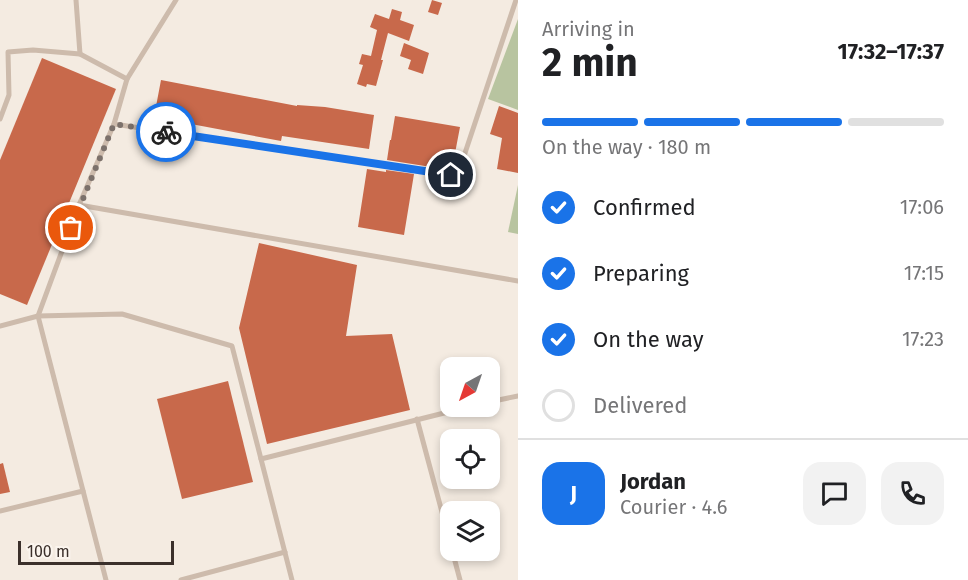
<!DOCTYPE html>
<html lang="en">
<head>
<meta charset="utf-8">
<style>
  body { margin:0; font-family:"Fira Sans",sans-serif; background:#f2f2f2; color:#202124; height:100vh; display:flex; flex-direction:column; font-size:22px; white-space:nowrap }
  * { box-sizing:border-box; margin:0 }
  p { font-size:20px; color:#757577 }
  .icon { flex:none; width:33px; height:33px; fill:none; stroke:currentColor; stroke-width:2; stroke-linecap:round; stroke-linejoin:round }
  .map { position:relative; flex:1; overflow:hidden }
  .drawer { display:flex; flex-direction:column; background:#fff; width:450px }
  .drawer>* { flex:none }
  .needle { width:39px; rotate:220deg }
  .fabs { position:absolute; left:440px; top:357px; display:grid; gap:12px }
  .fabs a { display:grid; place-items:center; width:60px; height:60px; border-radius:12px; background:#fff; box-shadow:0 3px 9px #0003; font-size:30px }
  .scale { position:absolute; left:18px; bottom:15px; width:156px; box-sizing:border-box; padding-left:6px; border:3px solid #3b302b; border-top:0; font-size:16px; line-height:21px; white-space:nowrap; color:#3b302b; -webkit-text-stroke:4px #fbf5ee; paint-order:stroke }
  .pin { position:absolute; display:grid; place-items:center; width:51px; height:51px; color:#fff; margin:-26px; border:3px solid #fff; border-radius:50%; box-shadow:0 2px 6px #0007 }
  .courier { position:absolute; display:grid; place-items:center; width:60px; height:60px; margin:-30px; border:4px solid #1a73e8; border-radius:50%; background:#fff; color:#222; box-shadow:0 2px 8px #0007 }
  .head em { font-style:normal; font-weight:700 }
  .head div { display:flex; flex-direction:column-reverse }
  .head { display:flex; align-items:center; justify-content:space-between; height:102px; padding:0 24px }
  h1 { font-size:39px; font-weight:700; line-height:45px }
  .bar { display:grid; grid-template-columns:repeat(4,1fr); gap:9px 6px; align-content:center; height:72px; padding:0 24px }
  .bar i { height:8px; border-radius:4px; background:#e0e0e0 }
  .bar .current { background:#1a73e8 }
  .bar p { grid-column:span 4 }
  .line { display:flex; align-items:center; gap:15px; padding:0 24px; border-top:2px solid #e0e0e0 }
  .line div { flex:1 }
  .round { display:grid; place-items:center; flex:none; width:63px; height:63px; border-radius:18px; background:#f2f2f2 }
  ol { padding:0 24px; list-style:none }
  li { display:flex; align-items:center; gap:18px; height:66px }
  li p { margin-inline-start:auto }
  li .icon { padding:6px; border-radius:50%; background:#1a73e8; color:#fff; stroke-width:4 }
  li:last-child { color:#757577 }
  li i { width:33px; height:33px; border:3px solid #e0e0e0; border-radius:50% }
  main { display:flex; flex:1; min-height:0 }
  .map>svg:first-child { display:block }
  .green { fill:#b8c4a0 }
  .building { fill:#c8694b }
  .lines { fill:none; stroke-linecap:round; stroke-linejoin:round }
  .service { stroke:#cdbbac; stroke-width:5 }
  .done { stroke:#7c716b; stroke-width:6; stroke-dasharray:0 10.8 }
  .route { stroke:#1a73e8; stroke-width:8 }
</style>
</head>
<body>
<main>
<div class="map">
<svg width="518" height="580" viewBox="0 0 518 580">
  <rect width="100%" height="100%" fill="#f4ebe1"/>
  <!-- green -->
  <g class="green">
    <path d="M 518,19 L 518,110 L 488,99 Z"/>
    <path d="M 518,185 L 518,234 L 508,232 Z"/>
  </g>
  <!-- building -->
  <g class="building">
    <path d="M 432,0 L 442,3 L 438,15 L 428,12 Z"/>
    <path d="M 392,9 L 402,12 L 400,20 L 414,25 L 409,41 L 388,33 L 381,60 L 383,60 L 376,86 L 367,84 L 366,87 L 357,84 L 363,65 L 359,64 L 362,54 L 371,56 L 377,30 L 370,27 L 375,14 L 389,19 Z"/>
    <path d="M 404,43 L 429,53 L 423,74 L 408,69 L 411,60 L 400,56 Z"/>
    <path d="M 42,58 L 116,89 L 27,305 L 0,294 L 0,160 Z"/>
    <path d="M 161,80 L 297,106 L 297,105 L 325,107 L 374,115 L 369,149 L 282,136 L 281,141 L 154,117 Z"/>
    <path d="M 499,106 L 518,113 L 518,173 L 497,169 L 502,138 L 490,134 Z"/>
    <path d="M 395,116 L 460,127 L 452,169 L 450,170 L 387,160 L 390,140 L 391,140 Z"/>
    <path d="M 367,169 L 386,172 L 386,170 L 414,174 L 404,235 L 358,227 Z"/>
    <path d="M 259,243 L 357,265 L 346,336 L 392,334 L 410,410 L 267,444 L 239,328 Z"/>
    <path d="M 228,381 L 253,482 L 182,499 L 157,399 Z"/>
    <path d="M 3,463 L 10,492 L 0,494 L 0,464 Z"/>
  </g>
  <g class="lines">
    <!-- service -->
    <g class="service">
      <path d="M 76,0 L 80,54"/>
      <path d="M 0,119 L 9,95 L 8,52 L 33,50 L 80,54 L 127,79"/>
      <path d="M 114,124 L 451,175 L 459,171 L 516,0"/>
      <path d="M 79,205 L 518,281"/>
      <path d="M 0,326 L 38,316 L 122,314 L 232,346 L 292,580"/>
      <path d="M 489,402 L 518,396"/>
      <path d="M 417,419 L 450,542"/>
      <path d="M 261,459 L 472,406"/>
      <path d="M 0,511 L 83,491"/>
      <path d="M 452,550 L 460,580"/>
      <path d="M 106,580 L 38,316 L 79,205 L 114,124 L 127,79 L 176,0"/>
      <path d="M 181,580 L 285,552"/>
    </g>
  </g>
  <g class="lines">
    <!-- done -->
    <path class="done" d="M 71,228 L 114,124 L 166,132"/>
    <!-- route -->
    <path class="route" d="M 166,132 L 451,175"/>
  </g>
</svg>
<div class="fabs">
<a><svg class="needle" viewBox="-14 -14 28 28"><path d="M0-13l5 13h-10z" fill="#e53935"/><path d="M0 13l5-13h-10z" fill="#757577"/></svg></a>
<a><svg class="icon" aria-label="locate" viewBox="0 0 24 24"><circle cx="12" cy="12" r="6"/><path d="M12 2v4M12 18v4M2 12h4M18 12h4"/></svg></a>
<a><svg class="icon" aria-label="layers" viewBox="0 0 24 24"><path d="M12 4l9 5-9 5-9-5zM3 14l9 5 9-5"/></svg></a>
</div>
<div class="scale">100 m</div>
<div class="pin" style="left:71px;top:228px;background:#ea580c"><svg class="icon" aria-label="bag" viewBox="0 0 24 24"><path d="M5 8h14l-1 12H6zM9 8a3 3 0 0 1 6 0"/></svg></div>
<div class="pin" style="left:451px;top:175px;background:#1f2937"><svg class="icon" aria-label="home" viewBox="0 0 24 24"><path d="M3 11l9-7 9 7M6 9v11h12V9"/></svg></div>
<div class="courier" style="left:166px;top:132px"><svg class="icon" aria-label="bike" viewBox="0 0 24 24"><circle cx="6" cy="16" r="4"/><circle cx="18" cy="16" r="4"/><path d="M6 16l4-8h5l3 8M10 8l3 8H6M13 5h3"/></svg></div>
</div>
<section class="drawer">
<div class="head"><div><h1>2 min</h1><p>Arriving in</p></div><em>17:32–17:37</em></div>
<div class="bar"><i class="current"></i><i class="current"></i><i class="current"></i><i></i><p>On the way · 180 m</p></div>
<ol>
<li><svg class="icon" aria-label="check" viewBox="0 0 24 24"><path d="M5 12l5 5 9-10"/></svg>Confirmed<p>17:06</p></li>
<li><svg class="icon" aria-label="check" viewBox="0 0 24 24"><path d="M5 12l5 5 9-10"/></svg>Preparing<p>17:15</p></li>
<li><svg class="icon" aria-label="check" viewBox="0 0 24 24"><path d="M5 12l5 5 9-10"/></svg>On the way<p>17:23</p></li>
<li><i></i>Delivered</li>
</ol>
<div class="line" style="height:108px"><b class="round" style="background:#1a73e8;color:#fff">J</b><div><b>Jordan</b><p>Courier · 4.6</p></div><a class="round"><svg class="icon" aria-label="chat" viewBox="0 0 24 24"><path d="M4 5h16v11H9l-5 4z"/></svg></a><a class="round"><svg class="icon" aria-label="phone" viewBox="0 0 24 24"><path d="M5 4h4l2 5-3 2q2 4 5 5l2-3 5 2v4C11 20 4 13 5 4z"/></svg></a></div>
</section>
</main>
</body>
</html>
